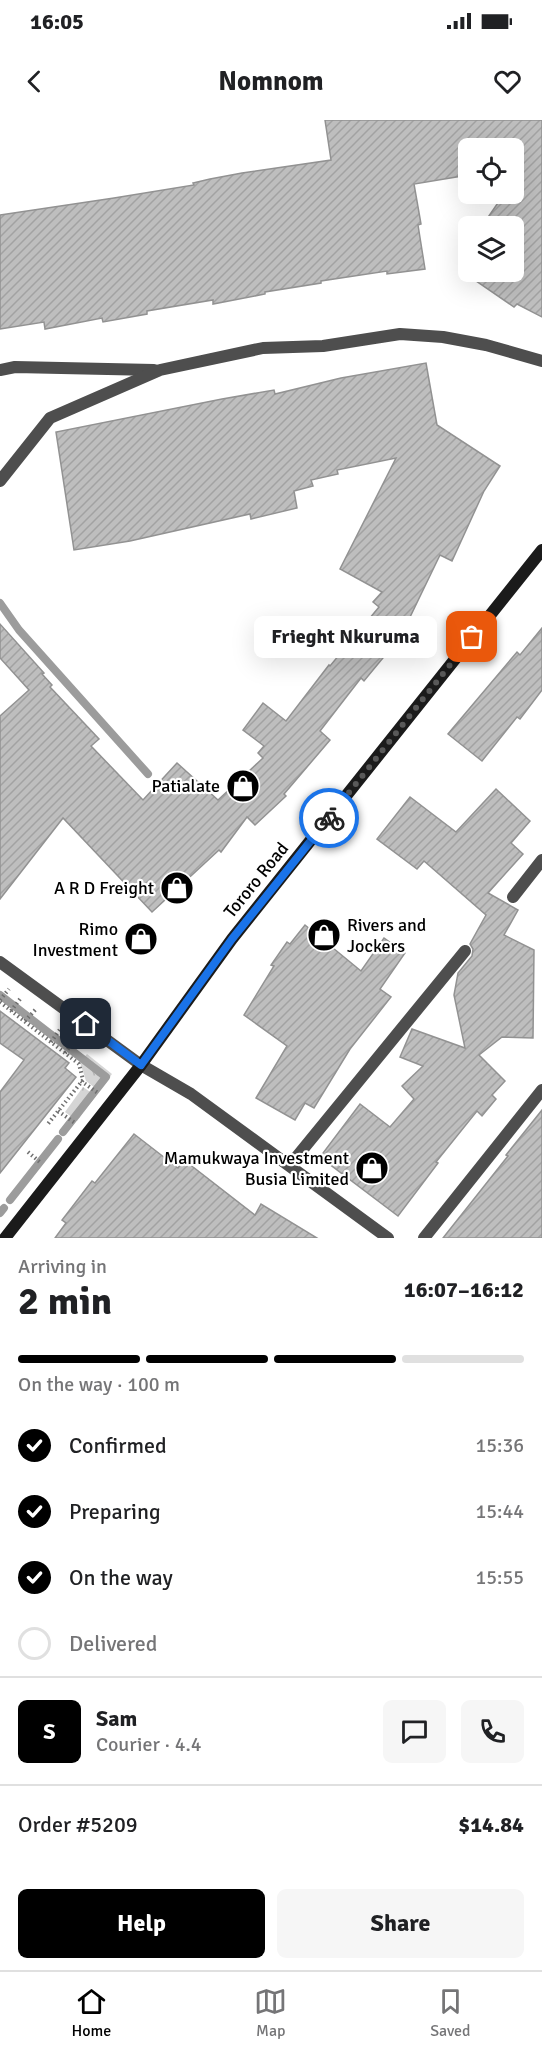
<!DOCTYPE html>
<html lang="en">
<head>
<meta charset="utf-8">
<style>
  body { margin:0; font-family:Signika,sans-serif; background:#f6f6f6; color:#202124; height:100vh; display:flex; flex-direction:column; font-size:22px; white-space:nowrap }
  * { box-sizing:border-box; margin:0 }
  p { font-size:20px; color:#757577 }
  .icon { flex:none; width:33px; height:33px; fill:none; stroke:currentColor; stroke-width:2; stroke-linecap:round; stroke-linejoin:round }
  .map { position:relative; height:1118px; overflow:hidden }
  .drawer { display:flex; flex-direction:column; background:#fff; flex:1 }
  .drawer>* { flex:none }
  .controls { position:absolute; left:458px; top:18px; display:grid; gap:12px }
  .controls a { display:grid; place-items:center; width:66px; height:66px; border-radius:9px; background:#fff; box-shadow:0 6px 24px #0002; font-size:30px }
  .pin { position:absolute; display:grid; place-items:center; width:51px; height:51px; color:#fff; margin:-26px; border-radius:12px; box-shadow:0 3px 9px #0006 }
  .courier { position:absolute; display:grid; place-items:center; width:60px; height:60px; margin:-30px; border:4px solid #1a73e8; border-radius:50%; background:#fff; color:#222; box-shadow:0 2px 8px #0007 }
  .bubble { position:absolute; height:42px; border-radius:9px; background:#fff; box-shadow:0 6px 24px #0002; font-size:20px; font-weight:800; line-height:42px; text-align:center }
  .summary em { font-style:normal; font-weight:800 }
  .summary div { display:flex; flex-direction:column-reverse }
  .summary { display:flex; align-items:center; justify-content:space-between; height:102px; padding:0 18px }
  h1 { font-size:39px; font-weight:800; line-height:45px }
  .bar { display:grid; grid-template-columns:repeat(4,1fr); gap:9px 6px; align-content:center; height:72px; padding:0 18px }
  .bar i { height:8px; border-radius:4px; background:#e0e0e0 }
  .bar .current { background:#000 }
  .bar p { grid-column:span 4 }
  .line { display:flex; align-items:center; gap:15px; padding:0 18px; border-top:2px solid #e0e0e0 }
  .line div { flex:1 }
  .round { display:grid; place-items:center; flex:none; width:63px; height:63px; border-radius:9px; background:#f6f6f6 }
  ol { padding:0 18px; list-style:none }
  li { display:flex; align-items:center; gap:18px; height:66px }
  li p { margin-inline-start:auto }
  li .icon { padding:6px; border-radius:50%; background:#000; color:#fff; stroke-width:4 }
  li:last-child { color:#757577 }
  li i { width:33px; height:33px; border:3px solid #e0e0e0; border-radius:50% }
  .action { display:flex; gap:12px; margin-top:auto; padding:12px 18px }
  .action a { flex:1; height:69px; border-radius:9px; background:#000; color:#fff; font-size:24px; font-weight:800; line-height:69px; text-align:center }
  .action a+a { background:#f6f6f6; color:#202124 }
  .status { display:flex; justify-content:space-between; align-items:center; height:42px; padding:0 30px; background:#fff; direction:ltr }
  .status svg { height:16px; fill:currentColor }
  header { display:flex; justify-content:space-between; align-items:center; height:78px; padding:0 18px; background:#fff; font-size:27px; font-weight:800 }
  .tab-bar { display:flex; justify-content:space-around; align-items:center; height:84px; border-top:2px solid #e0e0e0; background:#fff; font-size:16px; color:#757577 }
  .tab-bar a { display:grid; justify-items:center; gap:3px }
  .tab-bar .current { color:#000 }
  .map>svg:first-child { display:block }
  .grass { fill:url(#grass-tufts) }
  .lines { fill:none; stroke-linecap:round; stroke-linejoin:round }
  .stream { stroke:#9c9c9c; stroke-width:8 }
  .building { fill:url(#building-hatch); stroke:#929292; stroke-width:1.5 }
  .path { stroke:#707070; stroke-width:4; stroke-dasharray:1.5 3; stroke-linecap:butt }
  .minor { stroke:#4e4e4e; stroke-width:12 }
  .secondary { stroke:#1b1b1b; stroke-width:12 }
  .done { stroke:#595959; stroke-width:6; stroke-dasharray:0 10.8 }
  .route { stroke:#1a73e8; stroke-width:8 }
  .labels { text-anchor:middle; stroke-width:4.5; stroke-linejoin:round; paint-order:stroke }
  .poi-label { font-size:18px; fill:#000; stroke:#fff; text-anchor:end }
  .street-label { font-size:18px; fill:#000; stroke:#fff }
</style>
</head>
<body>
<div class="status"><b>16:05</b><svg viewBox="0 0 49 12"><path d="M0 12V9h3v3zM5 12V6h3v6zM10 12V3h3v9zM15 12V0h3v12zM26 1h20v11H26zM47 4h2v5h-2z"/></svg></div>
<header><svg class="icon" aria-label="back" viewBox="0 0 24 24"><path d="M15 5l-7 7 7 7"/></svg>Nomnom<svg class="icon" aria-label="heart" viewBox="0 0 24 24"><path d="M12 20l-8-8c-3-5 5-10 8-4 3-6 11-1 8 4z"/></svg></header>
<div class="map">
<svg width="542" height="1118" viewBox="0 0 542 1118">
  <defs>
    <pattern id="grass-tufts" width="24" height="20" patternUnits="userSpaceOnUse" patternTransform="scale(1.5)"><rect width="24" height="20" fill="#d5d5d5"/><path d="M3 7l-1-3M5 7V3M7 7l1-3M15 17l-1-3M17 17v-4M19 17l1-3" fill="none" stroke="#b5b5b5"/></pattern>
    <pattern id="building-hatch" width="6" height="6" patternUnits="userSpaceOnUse" patternTransform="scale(1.5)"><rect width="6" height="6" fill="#bebebe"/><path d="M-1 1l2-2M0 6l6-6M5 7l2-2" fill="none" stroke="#a2a2a2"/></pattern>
  </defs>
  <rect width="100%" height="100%" fill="#fff"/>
  <!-- grass -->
  <g class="grass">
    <path d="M 87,934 L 112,954 L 99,971 L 86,961 L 80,942 Z"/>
    <path d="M 83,967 L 96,976 L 77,1001 L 65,992 Z"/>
  </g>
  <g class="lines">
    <!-- stream -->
    <g class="stream">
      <path d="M 0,483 L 19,510 L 148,654"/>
      <path d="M 0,875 L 106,957 L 63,1012"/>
      <path d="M 10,1080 L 58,1019"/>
      <path d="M 0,1093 L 4,1088"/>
    </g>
  </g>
  <!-- building -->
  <g class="building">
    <path d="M 325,0 L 542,0 L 542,197 L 517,184 L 514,187 L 463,152 L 513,152 L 513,106 L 482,106 L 504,74 L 513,74 L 513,28 L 468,28 L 468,55 L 414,64 L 421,104 L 418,105 L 425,149 L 387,154 L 387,151 L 321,161 L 321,163 L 265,172 L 265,174 L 213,184 L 213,180 L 147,191 L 147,194 L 103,202 L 102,198 L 45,209 L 44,202 L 0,209 L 0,95 L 114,78 L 194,65 L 193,63 L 210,59 L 242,53 L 331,40 Z"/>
    <path d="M 426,243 L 437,305 L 500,346 L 484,371 L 452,441 L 440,435 L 410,497 L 396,512 L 401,516 L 364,561 L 361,558 L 320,611 L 330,620 L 284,674 L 286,676 L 255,705 L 247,697 L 221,732 L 219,730 L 152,792 L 63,698 L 0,779 L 0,596 L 29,570 L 0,538 L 0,504 L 44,553 L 42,554 L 52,565 L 50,567 L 99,619 L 91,626 L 143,680 L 177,643 L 218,680 L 263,638 L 258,633 L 264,626 L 243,610 L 263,583 L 286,601 L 329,545 L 330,546 L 379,487 L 373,482 L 382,472 L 340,449 L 396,338 L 337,350 L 338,354 L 311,360 L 313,366 L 294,371 L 297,388 L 251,399 L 250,394 L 130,421 L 74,430 L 56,312 L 222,279 L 274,270 L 275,274 L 341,258 Z"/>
    <path d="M 542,508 L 542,570 L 520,599 L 517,597 L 482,641 L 448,614 L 517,532 L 520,535 Z"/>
    <path d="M 496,669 L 530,701 L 511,723 L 523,734 L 488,773 L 518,790 L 504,815 L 534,830 L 533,918 L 502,917 L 479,935 L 505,961 L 492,975 L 496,979 L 482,996 L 477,991 L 436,1042 L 438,1043 L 398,1096 L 320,1037 L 360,984 L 390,1007 L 414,979 L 402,966 L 423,946 L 400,937 L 412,909 L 465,928 L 454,875 L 458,853 L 472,836 L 473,829 L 470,824 L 486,795 L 424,741 L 417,749 L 377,719 L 410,677 L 456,712 Z"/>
    <path d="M 305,805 L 361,851 L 384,818 L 405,833 L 380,869 L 391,877 L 350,929 L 314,988 L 305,983 L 295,1000 L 256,978 L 287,926 L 244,895 L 274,846 L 271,845 L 287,822 L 290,824 Z"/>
    <path d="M 0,891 L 69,943 L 65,948 L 76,957 L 0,1053 L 0,972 L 24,940 L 0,923 Z"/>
    <path d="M 542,990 L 542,1118 L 443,1118 L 508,1036 L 506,1035 Z"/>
    <path d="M 134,1014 L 178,1048 L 184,1040 L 255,1095 L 261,1084 L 317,1118 L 55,1118 L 66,1103 L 62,1100 L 92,1061 L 95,1063 Z"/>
  </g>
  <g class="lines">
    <!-- path -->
    <g class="path">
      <path d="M 0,880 L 9,869"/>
      <path d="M 0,882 L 79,944 L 83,960 L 47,1005"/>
      <path d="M 11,891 L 20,879"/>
      <path d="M 25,901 L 36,889"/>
      <path d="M 51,922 L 61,908"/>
      <path d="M 65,933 L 75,919"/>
      <path d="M 81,961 L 98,973"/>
      <path d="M 58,991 L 75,1003"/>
      <path d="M 28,1032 L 41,1043"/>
    </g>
    <!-- minor -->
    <g class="minor">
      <path d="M 0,250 L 15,247 L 154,250"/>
      <path d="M 0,361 L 50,298 L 160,250 L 263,228 L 323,226 L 400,214 L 443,217 L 486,225 L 542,241"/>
      <path d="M 513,777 L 542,740"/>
      <path d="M 0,842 L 141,945 L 191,974 L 388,1118"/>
      <path d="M 290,1045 L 465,831"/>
      <path d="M 424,1118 L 542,970"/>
    </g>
    <!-- secondary -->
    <path class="secondary" d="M 5,1118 L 141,945 L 232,819 L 542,430"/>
  </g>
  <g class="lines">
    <!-- done -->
    <path class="done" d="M 329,698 L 472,517"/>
    <!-- route -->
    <path class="route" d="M 86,904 L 141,945 L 232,819 L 329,698"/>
  </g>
  <!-- icons -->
  <defs>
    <symbol id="shop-disc" viewBox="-11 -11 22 22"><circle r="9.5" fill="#000" stroke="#fff"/><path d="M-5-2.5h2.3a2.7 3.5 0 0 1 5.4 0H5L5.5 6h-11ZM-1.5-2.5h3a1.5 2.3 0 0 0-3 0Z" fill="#fff"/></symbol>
  </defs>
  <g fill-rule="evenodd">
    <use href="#shop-disc" x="224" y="647" width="38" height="38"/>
    <use href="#shop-disc" x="158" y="749" width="38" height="38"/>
    <use href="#shop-disc" x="305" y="796" width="38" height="38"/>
    <use href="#shop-disc" x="122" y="800" width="38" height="38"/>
    <use href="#shop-disc" x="353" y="1029" width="38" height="38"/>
  </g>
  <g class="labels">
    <!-- poi labels -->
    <g class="poi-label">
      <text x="220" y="672">Patialate</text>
      <text x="154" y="774">A R D Freight</text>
      <text x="347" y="811" text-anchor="start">Rivers and<tspan x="347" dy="21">Jockers</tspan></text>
      <text x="118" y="815">Rimo<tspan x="118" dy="21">Investment</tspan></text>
      <text x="349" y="1044">Mamukwaya Investment<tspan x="349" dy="21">Busia Limited</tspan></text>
    </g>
    <!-- street labels -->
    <g class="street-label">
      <text transform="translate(256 760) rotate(-51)" y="6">Tororo Road</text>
    </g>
  </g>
</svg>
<div class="controls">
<a><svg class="icon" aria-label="locate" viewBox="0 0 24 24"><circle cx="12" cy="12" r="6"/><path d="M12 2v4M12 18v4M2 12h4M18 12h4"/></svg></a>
<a><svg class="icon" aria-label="layers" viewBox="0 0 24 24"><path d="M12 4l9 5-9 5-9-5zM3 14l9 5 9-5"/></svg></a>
</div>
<div class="pin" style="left:472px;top:517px;background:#ea580c"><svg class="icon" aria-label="bag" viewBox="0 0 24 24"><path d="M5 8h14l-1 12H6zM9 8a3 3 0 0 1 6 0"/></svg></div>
<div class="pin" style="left:86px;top:904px;background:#1f2937"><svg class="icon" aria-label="home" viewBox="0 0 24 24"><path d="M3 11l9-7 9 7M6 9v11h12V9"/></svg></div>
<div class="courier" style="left:329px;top:698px"><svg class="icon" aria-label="bike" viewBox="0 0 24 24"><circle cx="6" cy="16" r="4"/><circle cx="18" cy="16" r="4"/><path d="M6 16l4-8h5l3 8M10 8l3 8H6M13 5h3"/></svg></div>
<div class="bubble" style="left:254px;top:496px;width:183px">Frieght Nkuruma</div>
</div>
<section class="drawer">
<div class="summary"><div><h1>2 min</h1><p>Arriving in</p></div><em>16:07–16:12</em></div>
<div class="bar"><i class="current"></i><i class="current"></i><i class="current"></i><i></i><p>On the way · 100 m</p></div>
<ol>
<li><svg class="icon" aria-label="check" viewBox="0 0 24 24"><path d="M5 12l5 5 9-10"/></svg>Confirmed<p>15:36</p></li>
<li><svg class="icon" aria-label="check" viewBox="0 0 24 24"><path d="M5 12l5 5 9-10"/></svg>Preparing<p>15:44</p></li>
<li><svg class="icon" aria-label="check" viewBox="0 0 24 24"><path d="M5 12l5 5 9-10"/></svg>On the way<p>15:55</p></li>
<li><i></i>Delivered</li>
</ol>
<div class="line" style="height:108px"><b class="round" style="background:#000;color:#fff">S</b><div><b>Sam</b><p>Courier · 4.4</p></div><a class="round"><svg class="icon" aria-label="chat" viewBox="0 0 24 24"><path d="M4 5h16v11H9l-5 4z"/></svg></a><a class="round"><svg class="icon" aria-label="phone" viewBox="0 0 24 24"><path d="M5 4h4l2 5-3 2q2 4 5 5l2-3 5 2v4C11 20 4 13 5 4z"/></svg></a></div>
<div class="line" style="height:78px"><div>Order #5209</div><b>$14.84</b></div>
<div class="action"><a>Help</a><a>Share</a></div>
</section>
<nav class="tab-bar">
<a class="current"><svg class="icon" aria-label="home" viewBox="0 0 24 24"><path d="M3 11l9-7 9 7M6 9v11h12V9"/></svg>Home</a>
<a><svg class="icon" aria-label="map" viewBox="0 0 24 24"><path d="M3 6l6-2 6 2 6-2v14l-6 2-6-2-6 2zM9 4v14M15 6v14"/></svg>Map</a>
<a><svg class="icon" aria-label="saved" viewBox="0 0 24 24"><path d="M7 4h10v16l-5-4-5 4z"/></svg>Saved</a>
</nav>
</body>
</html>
